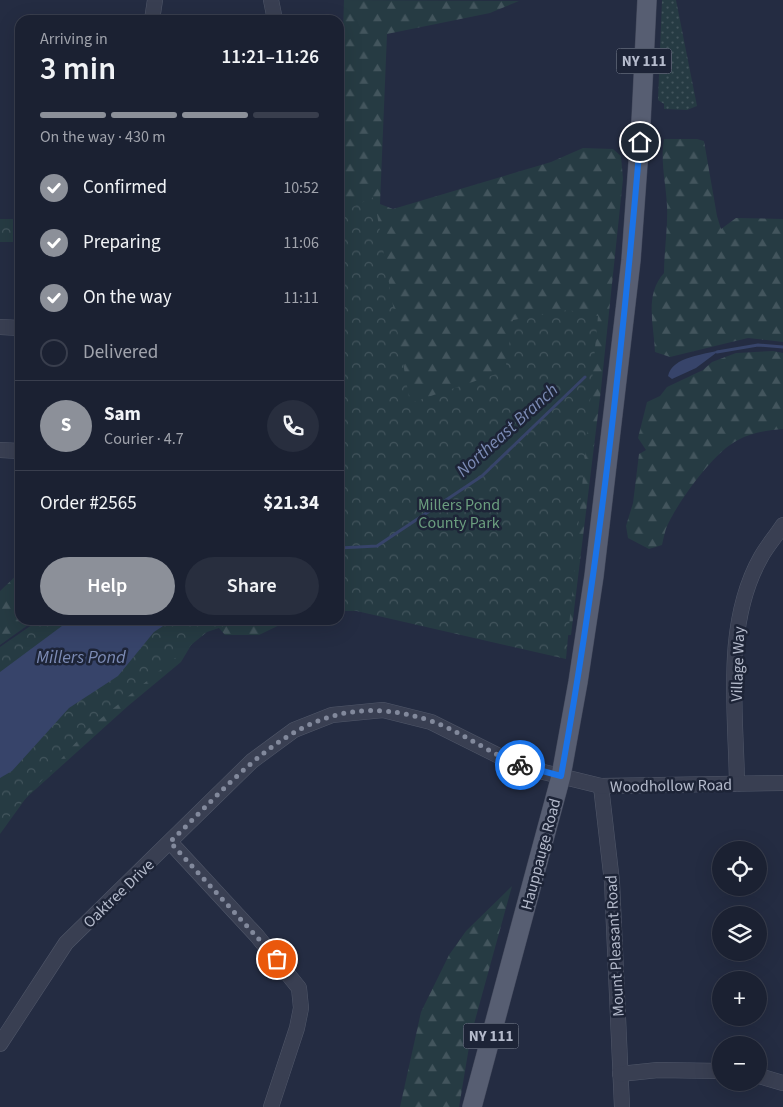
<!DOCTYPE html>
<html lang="en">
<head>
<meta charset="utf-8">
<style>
  body { margin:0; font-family:"Source Sans 3",sans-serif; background:#282e3e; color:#f1f3f6; height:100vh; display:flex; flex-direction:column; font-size:19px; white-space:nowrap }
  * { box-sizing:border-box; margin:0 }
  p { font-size:16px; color:#a0a3ac }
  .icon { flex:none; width:28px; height:28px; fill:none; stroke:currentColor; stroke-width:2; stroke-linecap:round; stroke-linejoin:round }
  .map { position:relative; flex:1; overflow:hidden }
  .panel { position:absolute; left:15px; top:15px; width:329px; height:610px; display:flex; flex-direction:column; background:#1b2132; border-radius:15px; box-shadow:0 5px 20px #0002,0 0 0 1px #393e4d }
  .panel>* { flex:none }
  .controls { position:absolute; left:712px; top:841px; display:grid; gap:10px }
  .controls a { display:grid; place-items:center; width:55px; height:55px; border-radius:50%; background:#1b2132; box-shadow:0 5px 20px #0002,0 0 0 1px #393e4d; font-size:25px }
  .pin { position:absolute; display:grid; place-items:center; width:42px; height:42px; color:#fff; margin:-21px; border:2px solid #fff; border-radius:50%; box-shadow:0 1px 5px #0007 }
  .courier { position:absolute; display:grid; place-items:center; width:50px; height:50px; margin:-25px; border:4px solid #1a73e8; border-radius:50%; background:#fff; color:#222; box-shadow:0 1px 6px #0007 }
  .summary em { font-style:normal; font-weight:600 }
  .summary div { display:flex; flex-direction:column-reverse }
  .summary { display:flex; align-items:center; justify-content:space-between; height:85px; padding:0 25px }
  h1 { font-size:32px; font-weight:600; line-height:38px }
  .bar { display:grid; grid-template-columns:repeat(4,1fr); gap:8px 5px; align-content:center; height:60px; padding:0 25px }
  .bar i { height:6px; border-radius:4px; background:#393e4d }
  .bar .current { background:#8c9099 }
  .bar p { grid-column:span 4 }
  .line { display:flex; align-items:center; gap:12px; padding:0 25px; border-top:1px solid #393e4d }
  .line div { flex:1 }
  .round { display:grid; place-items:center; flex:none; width:52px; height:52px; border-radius:26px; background:#282e3e }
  ol { padding:0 25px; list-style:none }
  li { display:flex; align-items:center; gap:15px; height:55px }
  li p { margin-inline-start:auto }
  li .icon { padding:5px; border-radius:50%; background:#8c9099; color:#fff; stroke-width:4 }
  li:last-child { color:#a0a3ac }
  li i { width:28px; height:28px; border:2px solid #393e4d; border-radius:50% }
  .cta { display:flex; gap:10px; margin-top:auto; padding:10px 25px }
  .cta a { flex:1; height:58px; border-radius:30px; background:#8c9099; color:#fff; font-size:20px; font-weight:600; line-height:58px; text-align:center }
  .cta a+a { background:#282e3e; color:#f1f3f6 }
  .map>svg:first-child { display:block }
  .grass { fill:url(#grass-dots) }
  .forest { fill:url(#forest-firs) }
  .park { fill:url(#park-crowns) }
  .water { fill:#37446a }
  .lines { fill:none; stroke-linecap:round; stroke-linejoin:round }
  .stream { stroke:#37446a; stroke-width:3 }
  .minor-casing { stroke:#505769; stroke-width:16 }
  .major-casing { stroke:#42485b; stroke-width:20 }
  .minor { stroke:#393f52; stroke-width:15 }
  .major { stroke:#575e72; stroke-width:19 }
  .done { stroke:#82899c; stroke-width:5; stroke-dasharray:0 9 }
  .route { stroke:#1a73e8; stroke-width:6 }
  .labels { text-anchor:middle; stroke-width:5; stroke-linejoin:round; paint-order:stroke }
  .shield { fill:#1d2437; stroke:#878e9f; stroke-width:1 }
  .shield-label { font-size:15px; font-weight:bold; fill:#b5bbcc }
  .park-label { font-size:16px; fill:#6b9e7f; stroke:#1d2437 }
  .street-label { font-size:16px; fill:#b5bbcc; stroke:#1d2437 }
  .water-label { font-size:18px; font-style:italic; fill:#7c8bb5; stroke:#1d2437 }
</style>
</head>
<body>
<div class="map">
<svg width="783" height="1107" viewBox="0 0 783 1107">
  <defs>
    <pattern id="grass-dots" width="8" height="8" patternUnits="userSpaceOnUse" patternTransform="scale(1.25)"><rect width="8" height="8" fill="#263b43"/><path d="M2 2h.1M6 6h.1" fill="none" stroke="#43555d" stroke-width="1.8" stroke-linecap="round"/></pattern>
    <pattern id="forest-firs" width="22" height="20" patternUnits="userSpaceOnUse" patternTransform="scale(1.25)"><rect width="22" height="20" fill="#263b43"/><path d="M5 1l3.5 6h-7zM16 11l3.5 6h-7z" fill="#43555d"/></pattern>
    <pattern id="park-crowns" width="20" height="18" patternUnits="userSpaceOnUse" patternTransform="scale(1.25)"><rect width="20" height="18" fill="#263b43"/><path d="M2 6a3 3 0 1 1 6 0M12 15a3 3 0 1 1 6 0" fill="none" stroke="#43555d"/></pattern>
  </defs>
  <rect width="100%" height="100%" fill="#242c42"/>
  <!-- grass -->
  <path class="grass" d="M 662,0 L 676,0 L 697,106 L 687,110 L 664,109 L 664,104 L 658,100 Z"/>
  <!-- forest -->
  <g class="forest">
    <path d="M 344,0 L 519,1 L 490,13 L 387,34 L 380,204 L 393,209 L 551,162 L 583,148 L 613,149 L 621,156 L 623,179 L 601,389 L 571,635 L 537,636 L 362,611 L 339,611 L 339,154 Z"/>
    <path d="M 664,139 L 697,139 L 704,141 L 717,216 L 721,229 L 736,218 L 783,219 L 783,342 L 748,338 L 670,357 L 655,352 C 654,325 644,295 664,273 C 664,251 668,228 667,206 C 666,183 660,162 664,139 Z"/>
    <path d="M 773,351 L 783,353 L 783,429 C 768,430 751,433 738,440 C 714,452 681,498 669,522 C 665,529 664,537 662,545 L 649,549 L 628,538 L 626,526 L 633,503 L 639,454 L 646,450 L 638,438 L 647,402 L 660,396 L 667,387 L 703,370 L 712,362 L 736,353 Z"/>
    <path d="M 20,572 L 20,620 L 35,620 L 0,645 L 0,591 Z"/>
    <path d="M 212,620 L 290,620 L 259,635 L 225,635 Z"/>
    <path d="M 193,642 L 181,662 L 128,706 L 26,798 L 0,834 L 0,783 Z"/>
    <path d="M 512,886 L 471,1035 L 459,1107 L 400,1107 L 421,1012 L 449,955 L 466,931 Z"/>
  </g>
  <!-- park -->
  <g class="park">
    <path d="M 374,197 L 410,403 L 505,371 L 513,320 L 568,310 L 598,316 L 566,659 L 339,607 L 339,213 Z"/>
    <rect x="0" y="219" width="13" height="23"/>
    <path d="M 39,620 L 243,620 L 207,632 L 88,729 L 0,827 L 0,647 Z"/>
  </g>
  <!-- water -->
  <g class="water">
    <path d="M 720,350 L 696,368 L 672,379 L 668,376 C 673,356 704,355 720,350 Z"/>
    <path d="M 70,620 L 172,620 L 154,632 L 118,676 L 69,708 L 12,771 L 0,778 L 0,672 Z"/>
  </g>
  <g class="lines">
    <!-- stream -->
    <g class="stream">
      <path d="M 717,352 L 758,345 L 783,347"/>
      <path d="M 339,548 L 377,546 L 482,476 L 585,377"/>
    </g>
    <defs>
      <g id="minor">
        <path d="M 271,0 L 275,20"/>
        <path d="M 152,20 L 155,0"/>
        <path d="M 0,327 L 20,328"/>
        <path d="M 0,450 L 20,451"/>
        <path d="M 737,784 C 736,710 723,624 761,557 C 767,546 776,536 783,525"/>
        <path d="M 601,786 L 612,882 L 622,1107"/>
        <path d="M 170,842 L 257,936 L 299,988 L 301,1008 L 297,1028 L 271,1107"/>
        <path d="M 0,1044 L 66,943 L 252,761 L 294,730 L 332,715 L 383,710 L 431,722 L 501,757 L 531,769 L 601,786 L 783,783"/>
        <path d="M 620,1074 L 658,1070 L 721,1071"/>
        <path d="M 759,1076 L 783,1083"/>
      </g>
      <path id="major" d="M 472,1107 L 561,776 L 578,682 L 594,576 L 631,260 L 641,122 L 647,0"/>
    </defs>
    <!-- minor casing -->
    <use href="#minor" class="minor-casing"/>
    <!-- major casing -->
    <use href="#major" class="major-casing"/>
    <!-- minor -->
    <use href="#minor" class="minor"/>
    <!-- major -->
    <use href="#major" class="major"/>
  </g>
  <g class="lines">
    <!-- done -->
    <path class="done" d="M 277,959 L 170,842 C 247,768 311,680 431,721 C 462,732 489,753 520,765"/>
    <!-- route -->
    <path class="route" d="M 520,765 L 561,776 C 599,566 622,354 640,142"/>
  </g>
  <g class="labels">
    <!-- shield labels -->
    <g class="shield">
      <rect x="616.5" y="48.5" width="55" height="25" rx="4"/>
      <rect x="463.5" y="1023.5" width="55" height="25" rx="4"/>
    </g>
    <g class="shield-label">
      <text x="644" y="66">NY 111</text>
      <text x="491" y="1041">NY 111</text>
    </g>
    <!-- park labels -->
    <g class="park-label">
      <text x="459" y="510">Millers Pond<tspan x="459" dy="18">County Park</tspan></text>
    </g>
    <!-- street labels -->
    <g class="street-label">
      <text transform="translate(737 664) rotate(-88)" y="6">Village Way</text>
      <text transform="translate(671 785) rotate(-1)" y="6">Woodhollow Road</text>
      <text transform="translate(540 854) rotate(-75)" y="6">Hauppauge Road</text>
      <text transform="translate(118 893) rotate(-44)" y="6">Oaktree Drive</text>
      <text transform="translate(614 946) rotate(-93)" y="6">Mount Pleasant Road</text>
    </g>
    <!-- water labels -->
    <g class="water-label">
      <text transform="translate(507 430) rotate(-42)" y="6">Northeast Branch</text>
      <text x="81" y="663">Millers Pond</text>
    </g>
  </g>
</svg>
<div class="controls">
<a><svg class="icon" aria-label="locate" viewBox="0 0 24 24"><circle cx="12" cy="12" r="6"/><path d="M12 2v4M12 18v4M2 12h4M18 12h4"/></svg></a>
<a><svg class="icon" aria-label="layers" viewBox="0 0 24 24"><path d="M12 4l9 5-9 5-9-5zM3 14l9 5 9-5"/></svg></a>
<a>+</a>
<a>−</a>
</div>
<div class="pin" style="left:277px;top:959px;background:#ea580c"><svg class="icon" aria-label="bag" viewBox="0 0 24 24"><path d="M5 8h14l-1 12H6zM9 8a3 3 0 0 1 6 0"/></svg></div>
<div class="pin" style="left:640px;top:142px;background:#1f2937"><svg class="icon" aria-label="home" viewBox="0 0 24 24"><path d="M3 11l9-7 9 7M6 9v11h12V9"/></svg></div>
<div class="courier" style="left:520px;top:765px"><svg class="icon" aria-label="bike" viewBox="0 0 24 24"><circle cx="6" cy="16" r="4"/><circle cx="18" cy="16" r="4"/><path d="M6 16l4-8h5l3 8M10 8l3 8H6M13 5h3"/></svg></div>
<section class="panel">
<div class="summary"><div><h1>3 min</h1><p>Arriving in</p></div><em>11:21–11:26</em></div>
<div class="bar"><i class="current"></i><i class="current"></i><i class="current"></i><i></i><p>On the way · 430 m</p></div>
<ol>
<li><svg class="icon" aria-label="check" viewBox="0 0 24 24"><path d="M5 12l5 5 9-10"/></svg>Confirmed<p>10:52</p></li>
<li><svg class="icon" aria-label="check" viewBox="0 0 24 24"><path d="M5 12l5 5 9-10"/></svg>Preparing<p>11:06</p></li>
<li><svg class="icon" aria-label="check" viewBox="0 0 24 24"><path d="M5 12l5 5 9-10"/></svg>On the way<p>11:11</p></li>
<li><i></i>Delivered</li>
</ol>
<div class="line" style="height:90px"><b class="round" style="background:#8c9099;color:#fff">S</b><div><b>Sam</b><p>Courier · 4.7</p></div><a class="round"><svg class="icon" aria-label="phone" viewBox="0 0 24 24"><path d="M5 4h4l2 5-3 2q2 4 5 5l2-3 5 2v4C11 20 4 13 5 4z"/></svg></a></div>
<div class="line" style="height:65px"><div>Order #2565</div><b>$21.34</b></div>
<div class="cta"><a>Help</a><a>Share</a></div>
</section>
</div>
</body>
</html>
